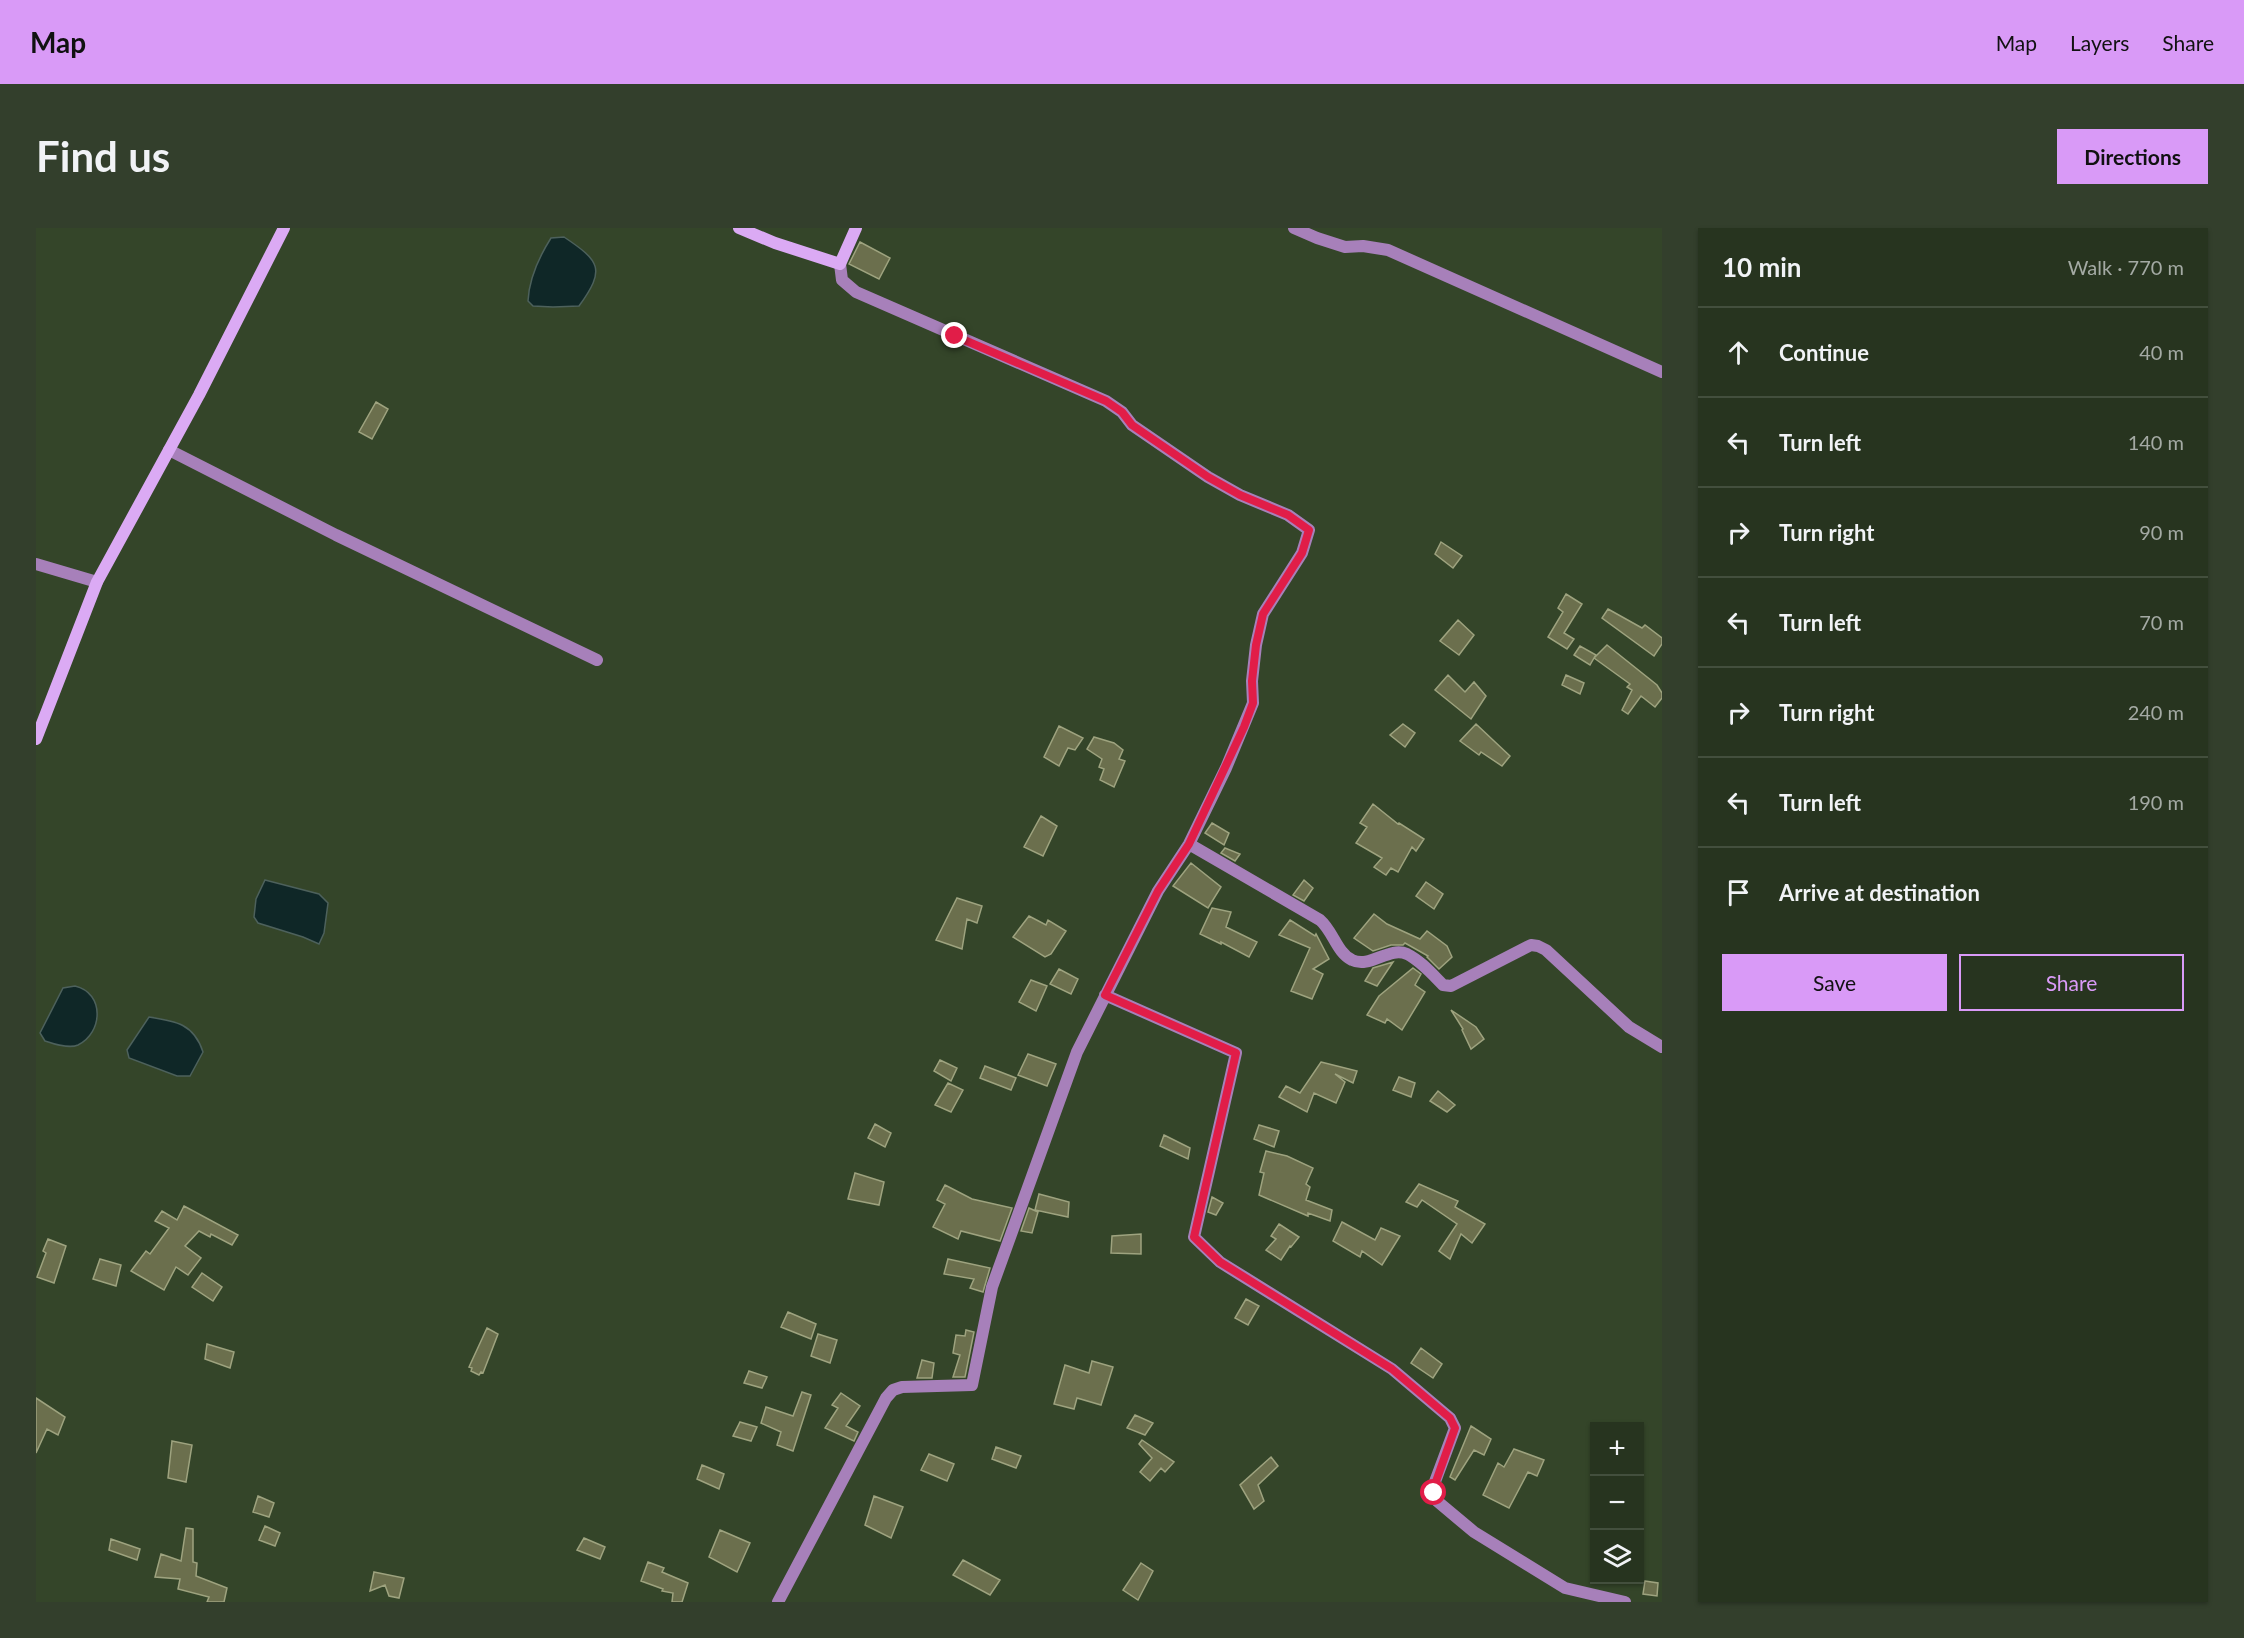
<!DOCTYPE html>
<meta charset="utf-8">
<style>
body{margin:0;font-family:Lato,sans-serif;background:#333f2c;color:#f1f3f6}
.controls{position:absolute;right:18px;bottom:18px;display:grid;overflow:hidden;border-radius:0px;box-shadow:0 2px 4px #0004}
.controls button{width:54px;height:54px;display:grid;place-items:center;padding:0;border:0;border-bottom:2px solid #434f3d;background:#27341f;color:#f1f3f6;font:30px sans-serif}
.stop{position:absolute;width:18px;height:18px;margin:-14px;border:4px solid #e11d48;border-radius:50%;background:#fff}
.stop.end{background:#e11d48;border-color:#fff;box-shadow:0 2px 6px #0008}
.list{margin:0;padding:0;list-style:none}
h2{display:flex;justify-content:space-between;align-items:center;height:78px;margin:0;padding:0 24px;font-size:26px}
h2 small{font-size:20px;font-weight:400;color:#a4aaa4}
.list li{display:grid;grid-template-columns:39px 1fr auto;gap:18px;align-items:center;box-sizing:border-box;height:90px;padding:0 24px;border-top:2px solid #434f3d}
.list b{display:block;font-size:22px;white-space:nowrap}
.list em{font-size:20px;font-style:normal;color:#a4aaa4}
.actions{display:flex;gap:12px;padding:18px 24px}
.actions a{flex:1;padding:14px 0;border:2px solid #d99af7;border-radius:0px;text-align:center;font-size:21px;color:#d99af7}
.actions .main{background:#d99af7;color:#111}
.icon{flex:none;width:33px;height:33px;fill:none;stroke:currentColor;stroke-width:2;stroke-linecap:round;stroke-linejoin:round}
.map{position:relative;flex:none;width:1626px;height:1374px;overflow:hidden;border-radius:0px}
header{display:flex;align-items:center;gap:36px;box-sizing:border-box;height:84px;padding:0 30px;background:#d99af7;color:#111}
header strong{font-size:28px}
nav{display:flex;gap:33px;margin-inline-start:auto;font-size:21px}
.intro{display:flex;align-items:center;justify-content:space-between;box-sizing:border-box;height:144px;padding:0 36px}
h1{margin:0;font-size:42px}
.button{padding:15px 27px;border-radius:0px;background:#d99af7;color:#111;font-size:21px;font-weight:700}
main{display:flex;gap:36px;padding:0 36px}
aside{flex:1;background:#27341f;border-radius:0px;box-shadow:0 2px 4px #0004}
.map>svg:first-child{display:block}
</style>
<header>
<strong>Map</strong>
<nav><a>Map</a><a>Layers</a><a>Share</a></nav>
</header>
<div class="intro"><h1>Find us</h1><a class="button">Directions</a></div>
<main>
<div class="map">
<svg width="1626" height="1374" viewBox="0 0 1626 1374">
<rect width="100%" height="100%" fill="#344529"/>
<path fill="#0f2727" stroke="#4d615c" stroke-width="1.5" d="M528,9C564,33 570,41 543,78L517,79L497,78L492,73C493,51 503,29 515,10Z
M229,652L283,666L292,675L288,705L283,716L267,709L222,695L218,689L220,671Z
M39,758C69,765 67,805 42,817C33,821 18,816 9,813L4,805L27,760Z
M113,789C140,793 158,796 167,824L154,848H141L93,830L91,822Z"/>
<path fill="#6b6f4d" stroke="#9ea37f" stroke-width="1.5" d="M824,14L854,30L843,51L813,36Z
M340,174L352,181L336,211L323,204Z
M1405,314L1426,328L1417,340L1399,326Z
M1530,366L1546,376L1528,405L1538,411L1531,421L1512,409L1527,384L1522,380Z
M1572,381L1606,400L1609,397L1626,410V416L1618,428L1566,390Z
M1422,392L1438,407L1423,427L1404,413Z
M1571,417L1621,457L1626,465V470L1619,479L1605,468L1592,486L1586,482L1596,462L1591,459L1594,456L1558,430L1554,437L1538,427L1544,418L1560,427L1558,430Z
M1412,447L1429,464L1438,454L1450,468L1435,491L1399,462Z
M1530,447L1548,455L1544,466L1526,457Z
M1367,496L1379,505L1369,519L1354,507Z
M1440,496L1474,528L1466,538L1445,524L1443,527L1424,513Z
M1023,498L1047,510L1039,522L1032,520L1023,538L1008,529Z
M1058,509L1078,515L1087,522L1083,531L1089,533L1078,559L1064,552L1068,541L1063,539L1066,531L1051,521Z
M1337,576L1362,596L1363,595L1388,611L1380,623L1376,619L1362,644L1355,640L1350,647L1338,639L1346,630L1320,615L1331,599L1324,595Z
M1005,588L1021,598L1007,628L988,619Z
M1176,595L1193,605L1188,617L1169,605Z
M1189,620L1204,626L1199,633L1185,625Z
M1155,635L1185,659L1172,680L1137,658Z
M1268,652L1277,660L1268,673L1257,667Z
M1390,654L1407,666L1398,681L1380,668Z
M921,670L946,678L941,695L931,691L926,721L900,712Z
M1176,680L1195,684L1190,699L1221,714L1213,729L1185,714V716L1164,706Z
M1338,686L1351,696L1384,711L1391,703L1411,718L1416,729L1403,741L1391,729L1392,728L1369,715L1367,717H1355L1337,723L1318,710Z
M993,688L1010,697L1012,692L1030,703L1015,726L1009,729L977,709Z
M1254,692L1279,708L1280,706L1293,731L1277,741L1287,746L1276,771L1255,763L1274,720L1243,707Z
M1357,734L1341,758L1329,753L1337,740Z
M1377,740L1385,746L1379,757L1389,764L1366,802L1351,791L1349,795L1331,787L1343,768Z
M1023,741L1042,751L1035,766L1014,756Z
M995,752L1011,758L1000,783L983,774Z
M1415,782L1440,799L1448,811L1435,821L1426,802L1427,801Z
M992,826L1020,836L1011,858L982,847Z
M904,832L921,840L915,853L898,843Z
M1285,834L1321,843L1317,855L1299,846L1309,854L1300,875L1278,865L1271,884L1243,869L1250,858L1264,865Z
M949,838L980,850L975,862L944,850Z
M1363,849L1379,855L1375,869L1357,862Z
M912,855L927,862L915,884L899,877Z
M1402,863L1419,877L1411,884L1394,873Z
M839,896L855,905L849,919L832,910Z
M1223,897L1243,903L1238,919L1218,911Z
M1128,907L1154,920L1152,931L1124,918Z
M1230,923L1251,928L1277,940L1270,956L1274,959L1270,972L1296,982L1294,993L1272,985V988L1223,967L1228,945L1224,944Z
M819,945L848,954L843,977L812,971Z
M1383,956L1422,973L1419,979L1449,996L1436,1015L1425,1006L1414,1031L1403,1023L1421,996L1386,972L1381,979L1370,974Z
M909,957L936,971L976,980L964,1013L925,1003L922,1011L897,999L909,976L901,972Z
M1003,966L1033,974L1032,989L999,982Z
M1176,969L1187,975L1180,987L1172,984Z
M148,978L202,1007L196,1017L175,1006L174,1009L163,1003L149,1018L165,1030L152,1047L140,1039L128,1062L95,1043L110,1023L114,1026L133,1000L119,993L126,983L141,992Z
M993,980L1002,984L996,1005L985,1003Z
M1306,994L1339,1012L1345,1000L1364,1008L1346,1037L1326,1023L1324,1029L1297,1013Z
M1243,996L1263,1009L1255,1019L1254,1018L1245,1032L1230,1022L1240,1011L1235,1008Z
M1105,1006V1026L1075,1025L1076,1008Z
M12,1011L30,1018L18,1055L1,1049L10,1025L7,1023Z
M64,1031L85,1037L80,1058L57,1051Z
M912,1031L954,1040L947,1064L934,1060L938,1051L908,1046Z
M166,1045L186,1059L177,1073L156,1059Z
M1210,1071L1223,1078L1212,1097L1199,1090Z
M752,1084L780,1096L775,1111L745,1099Z
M451,1100L462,1106L447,1145L445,1144L443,1147L435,1143L436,1140L433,1139Z
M930,1102L938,1104L929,1149H917L924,1127L917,1125L920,1107L929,1108Z
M782,1106L801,1112L794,1135L775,1128Z
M171,1116L198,1124L194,1140L169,1131Z
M1385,1120L1406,1136L1397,1150L1375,1135Z
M886,1132L898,1135L896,1150H881Z
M1056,1133L1077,1139L1065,1177L1041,1170L1038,1181L1018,1176L1029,1137L1053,1145Z
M713,1143L731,1149L726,1160L708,1155Z
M766,1164L775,1167L757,1223L741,1217L745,1204L725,1195L730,1179L757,1188Z
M805,1165L824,1178L810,1198L822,1204L818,1213L789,1200L802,1180L796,1177Z
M0,1170L29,1189L22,1207L11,1201L0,1225Z
M1099,1187L1117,1195L1109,1207L1091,1200Z
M704,1194L721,1199L715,1213L697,1208Z
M1435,1198L1455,1211L1448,1227L1438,1222L1419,1252L1414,1249Z
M1106,1212L1138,1234L1129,1244L1125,1240L1114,1253L1104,1244L1116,1230L1103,1216Z
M136,1213L156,1217L150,1254L132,1250Z
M960,1219L985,1228L980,1240L956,1231Z
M1478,1221L1508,1232L1501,1248L1492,1244L1473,1280L1447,1267L1462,1235L1468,1239Z
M893,1226L918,1236L911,1253L885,1242Z
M1235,1229L1242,1238L1222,1257L1228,1273L1218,1281L1204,1257Z
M666,1237L688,1246L683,1261L661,1251Z
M222,1268L238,1275L233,1289L217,1284Z
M838,1268L867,1279L855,1310L829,1297Z
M229,1298L244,1305L239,1318L223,1312Z
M150,1300L157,1301V1334L161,1335L160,1348L191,1360L188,1374H171L173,1369L142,1361L144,1351L119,1349L125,1326L145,1333Z
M684,1302L714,1315L701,1344L673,1329Z
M548,1310L569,1319L564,1331L541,1322Z
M75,1311L104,1321L101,1332L73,1322Z
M927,1332L964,1352L954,1367L917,1347Z
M612,1334L628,1340L626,1344L652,1355L646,1374H636L637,1365L626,1363L627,1361L605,1353Z
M1105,1335L1117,1343L1102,1372L1087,1362Z
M338,1344L368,1350L363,1370L353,1368L349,1357L334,1363Z
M1609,1353L1622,1355L1621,1368L1607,1366Z"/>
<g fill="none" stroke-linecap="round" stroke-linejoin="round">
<path stroke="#a780ba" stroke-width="12" d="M1258,0L1281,10L1309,19L1327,18L1352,22L1626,144
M133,222L300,307L561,432
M0,336L61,354
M1153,616L1284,692C1297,703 1301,725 1316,732C1334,741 1353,718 1371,726C1385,733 1396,746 1407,757L1415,758L1495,717L1502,718L1510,722L1593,799L1626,819
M1069,767L1200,825L1158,1009L1184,1034L1356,1141L1414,1190L1419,1200L1397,1259L1401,1273L1438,1304L1529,1360L1589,1374
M742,1374L850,1170L857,1162L866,1159L936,1157L956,1059L1041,824L1122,663L1153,616L1190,540L1217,475L1216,453L1220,417L1227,386L1266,325L1273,302L1252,287L1204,267L1172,249L1096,197L1086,184L1070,173L820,64L806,52L804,36"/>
<path stroke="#dbaaf4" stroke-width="12" d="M703,0L739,15L804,36L820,0
M0,511L61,354L163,167L248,0"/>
</g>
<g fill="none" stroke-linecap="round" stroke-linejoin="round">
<path stroke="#e11d48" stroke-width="8" d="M919,108L1070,173L1086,184L1096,197L1172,249L1204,267L1252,287L1273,302L1266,325L1227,386L1220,417L1216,453L1217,475L1208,499L1153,616L1122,663L1069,767L1200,825L1158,1009L1184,1034L1356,1141L1414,1190L1419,1200L1398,1259V1265"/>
</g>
</svg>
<div class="controls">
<button>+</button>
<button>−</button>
<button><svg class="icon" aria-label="layers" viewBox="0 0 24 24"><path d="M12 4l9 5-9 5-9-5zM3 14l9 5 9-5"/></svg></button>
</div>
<div class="stop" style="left:1398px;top:1265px"></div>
<div class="stop end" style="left:919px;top:108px"></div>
</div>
<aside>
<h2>10 min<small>Walk · 770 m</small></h2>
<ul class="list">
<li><svg class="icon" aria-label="ahead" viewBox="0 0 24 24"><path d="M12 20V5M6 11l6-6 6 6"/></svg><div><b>Continue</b></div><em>40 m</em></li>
<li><svg class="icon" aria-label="left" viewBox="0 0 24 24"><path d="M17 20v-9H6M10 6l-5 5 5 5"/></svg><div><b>Turn left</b></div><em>140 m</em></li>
<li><svg class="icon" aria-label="right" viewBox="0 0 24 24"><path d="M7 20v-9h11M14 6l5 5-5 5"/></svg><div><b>Turn right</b></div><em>90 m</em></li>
<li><svg class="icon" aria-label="left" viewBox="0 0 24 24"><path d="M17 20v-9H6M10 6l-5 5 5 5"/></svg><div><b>Turn left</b></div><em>70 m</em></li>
<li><svg class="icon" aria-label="right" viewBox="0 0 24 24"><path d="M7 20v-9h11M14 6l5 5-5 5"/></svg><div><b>Turn right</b></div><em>240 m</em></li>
<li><svg class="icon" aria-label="left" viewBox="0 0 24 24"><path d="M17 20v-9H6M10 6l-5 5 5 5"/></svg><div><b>Turn left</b></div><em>190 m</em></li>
<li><svg class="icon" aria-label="arrive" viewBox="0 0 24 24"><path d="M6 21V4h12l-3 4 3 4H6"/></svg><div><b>Arrive at destination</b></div></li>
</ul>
<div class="actions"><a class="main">Save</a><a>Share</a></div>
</aside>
</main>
